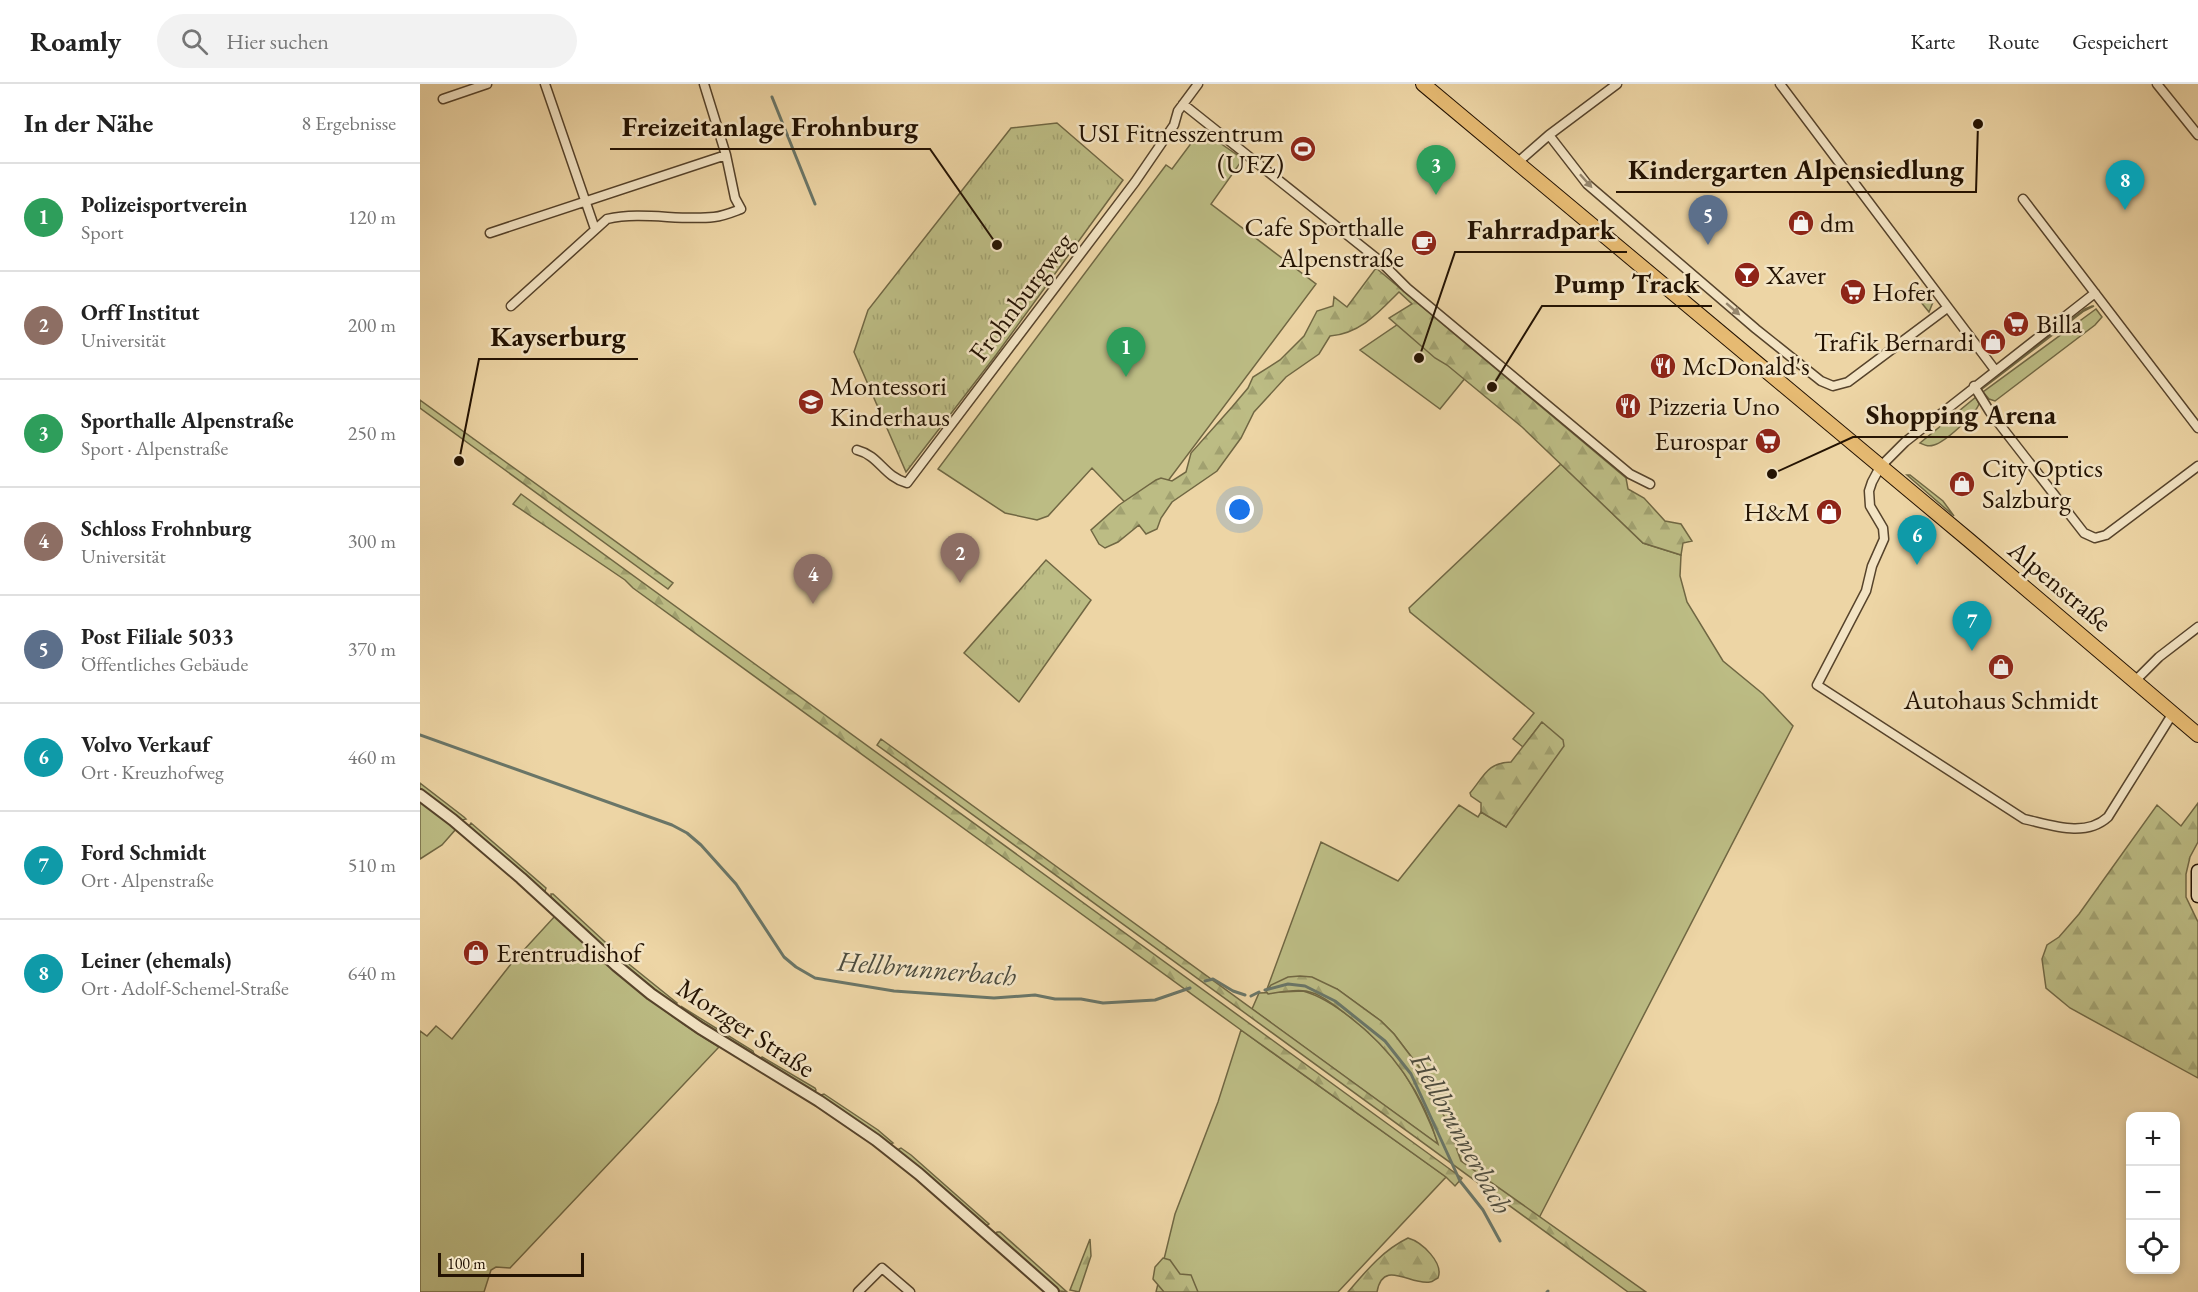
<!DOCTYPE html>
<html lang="de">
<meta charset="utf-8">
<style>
body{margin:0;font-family:"EB Garamond",serif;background:#f2f2f2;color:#222}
.controls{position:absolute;right:18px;bottom:18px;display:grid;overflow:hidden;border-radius:12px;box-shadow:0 3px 9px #0003}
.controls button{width:54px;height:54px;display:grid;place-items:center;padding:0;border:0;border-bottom:2px solid #e0e0e0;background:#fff;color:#222;font:30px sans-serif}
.scale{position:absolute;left:18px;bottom:15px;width:146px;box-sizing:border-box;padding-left:6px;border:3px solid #231202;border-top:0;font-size:16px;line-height:21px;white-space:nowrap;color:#231202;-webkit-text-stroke:4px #f3e4c4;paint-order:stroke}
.you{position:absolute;left:820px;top:426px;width:21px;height:21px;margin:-15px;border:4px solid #fff;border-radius:50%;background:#1a73e8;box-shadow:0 0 0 9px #1a73e833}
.badge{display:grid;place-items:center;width:39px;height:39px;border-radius:50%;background:#b45309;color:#fff;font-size:20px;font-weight:700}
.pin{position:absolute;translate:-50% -50px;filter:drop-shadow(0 2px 3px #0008)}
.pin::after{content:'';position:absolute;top:32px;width:21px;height:18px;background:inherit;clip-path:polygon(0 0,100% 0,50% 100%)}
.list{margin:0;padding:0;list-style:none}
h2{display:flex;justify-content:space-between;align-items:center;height:78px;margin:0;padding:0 24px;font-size:26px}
h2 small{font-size:20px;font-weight:400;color:#767676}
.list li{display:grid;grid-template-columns:39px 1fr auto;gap:18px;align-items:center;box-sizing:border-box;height:108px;padding:0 24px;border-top:2px solid #e0e0e0}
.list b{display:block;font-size:22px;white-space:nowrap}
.list p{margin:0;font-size:20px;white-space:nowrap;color:#767676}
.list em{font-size:20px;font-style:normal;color:#767676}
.icon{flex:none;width:33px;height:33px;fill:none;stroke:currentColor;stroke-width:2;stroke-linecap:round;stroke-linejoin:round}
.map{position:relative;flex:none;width:1778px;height:1208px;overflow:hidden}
header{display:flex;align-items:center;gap:36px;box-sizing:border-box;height:84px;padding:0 30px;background:#fff;border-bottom:2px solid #e0e0e0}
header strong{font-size:28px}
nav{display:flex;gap:33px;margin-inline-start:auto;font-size:21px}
.search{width:420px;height:54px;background:#f2f2f2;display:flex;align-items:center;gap:15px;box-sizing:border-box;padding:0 21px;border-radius:33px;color:#767676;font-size:22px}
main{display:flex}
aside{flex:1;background:#fff}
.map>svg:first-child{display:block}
</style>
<header>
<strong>Roamly</strong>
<div class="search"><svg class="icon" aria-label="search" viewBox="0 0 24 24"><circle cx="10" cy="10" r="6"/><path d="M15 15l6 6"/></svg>Hier suchen</div>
<nav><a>Karte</a><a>Route</a><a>Gespeichert</a></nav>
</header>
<main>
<aside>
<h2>In der Nähe<small>8 Ergebnisse</small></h2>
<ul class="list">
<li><span class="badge" style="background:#2e9e5b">1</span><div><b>Polizeisportverein</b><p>Sport</p></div><em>120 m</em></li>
<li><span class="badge" style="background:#8d6e63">2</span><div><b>Orff Institut</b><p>Universität</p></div><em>200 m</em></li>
<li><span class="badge" style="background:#2e9e5b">3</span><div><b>Sporthalle Alpenstraße</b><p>Sport · Alpenstraße</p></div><em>250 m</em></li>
<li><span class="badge" style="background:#8d6e63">4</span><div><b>Schloss Frohnburg</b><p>Universität</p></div><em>300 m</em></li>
<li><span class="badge" style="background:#5c6f8a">5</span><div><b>Post Filiale 5033</b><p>Öffentliches Gebäude</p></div><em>370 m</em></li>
<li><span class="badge" style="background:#0f9aa8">6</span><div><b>Volvo Verkauf</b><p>Ort · Kreuzhofweg</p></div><em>460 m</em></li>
<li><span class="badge" style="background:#0f9aa8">7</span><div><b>Ford Schmidt</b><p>Ort · Alpenstraße</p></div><em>510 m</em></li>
<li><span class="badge" style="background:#0f9aa8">8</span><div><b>Leiner (ehemals)</b><p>Ort · Adolf-Schemel-Straße</p></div><em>640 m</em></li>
</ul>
</aside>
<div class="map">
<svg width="1778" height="1208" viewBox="0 0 1778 1208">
<defs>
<pattern id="forest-firs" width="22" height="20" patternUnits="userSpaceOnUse" patternTransform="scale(1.5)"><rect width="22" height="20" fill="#bcbc84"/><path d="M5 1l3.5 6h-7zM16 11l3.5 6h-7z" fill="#a1a170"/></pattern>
<pattern id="park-tufts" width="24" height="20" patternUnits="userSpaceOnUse" patternTransform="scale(1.5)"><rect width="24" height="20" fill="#bcbc84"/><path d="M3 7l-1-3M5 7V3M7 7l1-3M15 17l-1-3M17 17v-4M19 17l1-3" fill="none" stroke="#a1a170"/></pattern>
</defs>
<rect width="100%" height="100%" fill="#edd5a5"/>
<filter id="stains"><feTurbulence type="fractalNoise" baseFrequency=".00333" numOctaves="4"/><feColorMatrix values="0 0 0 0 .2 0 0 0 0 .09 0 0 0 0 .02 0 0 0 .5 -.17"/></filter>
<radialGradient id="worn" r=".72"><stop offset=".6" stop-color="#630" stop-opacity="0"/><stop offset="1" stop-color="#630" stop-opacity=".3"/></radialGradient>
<path fill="#bcbc84" stroke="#706743" stroke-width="1.5" d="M781,46L823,75L791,120L896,200L720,434L672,384L628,432L617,436L585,429L518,385L746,81L752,85Z
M1505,206L1513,218L1509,228L1500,217V212Z
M1672,222H1674L1664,227L1562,305V303L1665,225Z
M1676,225L1682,233L1675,241L1575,317L1569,315L1563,308Z
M996,228L1055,282L1020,325L940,266Z
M1556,313L1559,320C1555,331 1525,358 1514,361C1508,363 1505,361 1500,359Z
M1141,380L1223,459L1261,471L1260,492L1267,518L1303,577L1343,610L1373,642L1119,1134L1041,1077L1027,1038L999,983L974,950L961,937L917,905H847L901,758L978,797L1039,721L1058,733L1061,728L1086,743L1122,638L1103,663L1093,655L1114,629L990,528L989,524Z
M1487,391H1490L1523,417L1534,432Z
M0,699L44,733L46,735L41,736L0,704Z
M0,717L36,745L22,761L0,775Z
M51,739L126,804L125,807H124L49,742Z
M131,810H133L210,881L257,919L256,921L215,891L131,813Z
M135,832C186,880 238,927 299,963L90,1184L76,1183L71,1186L64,1208H0V947L7,952L16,942L32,955L91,880Z
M883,907C901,912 916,922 931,934C979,971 997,1005 1019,1061L832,925L839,909Z
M262,923L333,967L334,970L263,926Z
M821,946L1026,1093L918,1208H736L755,1130L798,1018Z
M342,973L395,1004L396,1006L393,1008L341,976L340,974Z
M404,1010L458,1046L473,1059L470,1060L404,1015L401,1011Z
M481,1064L491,1071L569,1140L566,1142L479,1067V1065Z
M577,1148H580L647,1208L640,1207L576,1150Z"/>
<path fill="url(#forest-firs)" stroke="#706743" stroke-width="1.5" d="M956,184L1206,394L1208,405L1224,414L1245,437L1261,440L1272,457L1263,459L1261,471L1223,459L1102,343L1027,281L1015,274L969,234L992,220L979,208C959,228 940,250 910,252L899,270L866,293L834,328L821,354L797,387L752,418L741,434L737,445L726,450L719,441L698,458L685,464L679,460L671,446L699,421L736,396L741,394L752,397L766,388L771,369L812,323L828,304L833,293L860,276L884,252L897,227L913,222L914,213L927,223Z
M0,316L253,499L248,505L0,324Z
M101,410L1042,1094L1035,1102L1026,1093L821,946L213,504L205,496L93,420Z
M1122,638L1143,656L1144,662L1086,743L1061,728V719L1051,712L1050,709C1065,691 1067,679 1091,678Z
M461,655L1018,1060C1002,1007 970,963 926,930C914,921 901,910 886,907C874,905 860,908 848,910L846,907L851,901L868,893L880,892L892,893L917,905L961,937L974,950L999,983L1027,1038L1041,1077L1226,1208H1208L457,661Z
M1778,719V758L1770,773L1766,790V813L1778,838V994L1650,924L1626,904L1622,875L1627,861L1639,853L1659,830L1737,721L1761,742Z
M988,1154C1002,1158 1024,1179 1018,1194C1015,1195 1013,1198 1010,1198C991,1202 963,1174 957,1208H928C946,1187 963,1166 988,1154Z
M670,1155L671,1172L659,1208L650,1206Z
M743,1174L750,1176L760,1190L771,1191L778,1208H744L733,1195L735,1183Z"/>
<path fill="url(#park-tufts)" stroke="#706743" stroke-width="1.5" d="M637,39L703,96L576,271L486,388L434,268L448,226L591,44Z
M626,476L671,516L599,618L544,569Z"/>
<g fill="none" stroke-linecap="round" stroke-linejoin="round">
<path stroke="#6a7668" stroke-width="3" d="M352,13L395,120
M0,651L252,741L267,749L281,761L316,800L364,873L376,883L395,894L474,907L574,914L615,911L635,915H661L683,919L735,916L770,904
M785,897L793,895L813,907L825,911
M845,906L868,900L885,902L915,917L965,957L991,990L1040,1097L1063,1126L1080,1157
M831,912L839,908
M1127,1208L1128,1207"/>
<g stroke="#56432b" stroke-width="11">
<path id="minor" d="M125,0L175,145
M1360,0L1575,286
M1737,0L1778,51
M23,15L67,0
M763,20L960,177L987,204L1210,390L1230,400
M1129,51L1167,100L1336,245L1401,297L1413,302L1428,298L1527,224
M1097,79L1129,51L1197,0
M1603,115L1778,344
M70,149L306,71
M1675,209L1485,358L1460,383L1452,398L1449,407L1450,422L1463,444L1464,455L1452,482L1446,507L1397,601L1604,735C1631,741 1665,754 1688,733L1753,629
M91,222L187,135C222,127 259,137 294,133C304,132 313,128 321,125L315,114L306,71L284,0
M1554,302L1570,328L1664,449L1675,454L1686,451L1778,382
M437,366C460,372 463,392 487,399L715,98L754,41L758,27L778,0
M1715,597L1739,573L1778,543
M438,1208L462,1184L490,1208"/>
</g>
<g stroke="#56432b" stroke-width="14">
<path id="tertiary" d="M0,711L33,736L101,794L197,882L231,910L280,944L399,1017L456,1056L499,1090L633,1208"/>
</g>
<g stroke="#231202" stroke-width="15">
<path id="secondary" d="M1778,787V812"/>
</g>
<g stroke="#231202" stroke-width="16">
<path id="primary" d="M1003,0L1550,457L1778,651"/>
</g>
<use href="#minor" stroke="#f3e4c4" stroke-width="8"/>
<use href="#tertiary" stroke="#f3e4c4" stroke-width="10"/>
<use href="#secondary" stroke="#f3e4c4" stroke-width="12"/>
<use href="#primary" stroke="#e6ba72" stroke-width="14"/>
</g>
<defs><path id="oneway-solid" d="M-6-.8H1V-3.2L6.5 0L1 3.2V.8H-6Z" transform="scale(1.5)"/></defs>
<g fill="#95866d">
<use href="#oneway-solid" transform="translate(1166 97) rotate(48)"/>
<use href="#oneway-solid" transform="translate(1313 225) rotate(41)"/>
</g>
<defs>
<g id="stadium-disc" transform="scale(1.35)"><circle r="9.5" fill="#8f2418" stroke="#f3e4c4"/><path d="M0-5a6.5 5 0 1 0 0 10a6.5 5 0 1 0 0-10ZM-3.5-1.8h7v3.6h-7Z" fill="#fff"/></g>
<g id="shop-disc" transform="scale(1.35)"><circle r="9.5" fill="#8f2418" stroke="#f3e4c4"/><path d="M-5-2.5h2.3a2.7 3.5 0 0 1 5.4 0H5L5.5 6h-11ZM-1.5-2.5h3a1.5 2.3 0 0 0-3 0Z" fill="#fff"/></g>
<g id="cafe-disc" transform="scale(1.35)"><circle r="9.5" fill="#8f2418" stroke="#f3e4c4"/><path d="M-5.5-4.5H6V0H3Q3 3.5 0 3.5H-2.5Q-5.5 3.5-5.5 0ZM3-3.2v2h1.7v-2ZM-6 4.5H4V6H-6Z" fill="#fff"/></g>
<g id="bar-disc" transform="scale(1.35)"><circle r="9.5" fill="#8f2418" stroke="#f3e4c4"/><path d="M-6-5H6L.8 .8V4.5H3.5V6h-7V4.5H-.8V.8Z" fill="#fff"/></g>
<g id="supermarket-disc" transform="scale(1.35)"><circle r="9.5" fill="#8f2418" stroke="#f3e4c4"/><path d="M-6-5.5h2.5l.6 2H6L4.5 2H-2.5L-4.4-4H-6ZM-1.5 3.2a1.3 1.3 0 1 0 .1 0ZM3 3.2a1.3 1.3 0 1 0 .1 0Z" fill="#fff"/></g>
<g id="restaurant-disc" transform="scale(1.35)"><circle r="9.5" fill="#8f2418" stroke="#f3e4c4"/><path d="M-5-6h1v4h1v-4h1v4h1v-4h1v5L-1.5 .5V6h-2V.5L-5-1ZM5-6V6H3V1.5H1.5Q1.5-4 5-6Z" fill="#fff"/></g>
<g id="school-disc" transform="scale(1.35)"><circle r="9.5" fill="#8f2418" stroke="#f3e4c4"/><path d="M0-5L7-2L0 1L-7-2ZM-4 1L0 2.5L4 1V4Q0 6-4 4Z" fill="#fff"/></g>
</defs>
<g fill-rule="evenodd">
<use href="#stadium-disc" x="883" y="65"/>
<use href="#shop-disc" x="1381" y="139"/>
<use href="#cafe-disc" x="1004" y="159"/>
<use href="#bar-disc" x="1327" y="191"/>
<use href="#supermarket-disc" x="1433" y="208"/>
<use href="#supermarket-disc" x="1596" y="240"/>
<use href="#shop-disc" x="1573" y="258"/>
<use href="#restaurant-disc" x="1243" y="282"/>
<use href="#school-disc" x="391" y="318"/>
<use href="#restaurant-disc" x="1208" y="322"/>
<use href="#supermarket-disc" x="1348" y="357"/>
<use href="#shop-disc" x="1542" y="400"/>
<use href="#shop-disc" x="1409" y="428"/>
<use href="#shop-disc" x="1581" y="583"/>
<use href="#shop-disc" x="56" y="869"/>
</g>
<g text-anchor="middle" stroke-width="5" stroke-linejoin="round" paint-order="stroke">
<g font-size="27" fill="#231202" stroke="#f3e4c4" text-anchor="start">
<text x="864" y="58" text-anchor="end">USI Fitnesszentrum<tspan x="864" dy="31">(UFZ)</tspan></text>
<text x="1400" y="148">dm</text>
<text x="984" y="152" text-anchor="end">Cafe Sporthalle<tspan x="984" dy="31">Alpenstraße</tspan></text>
<text x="1346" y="200">Xaver</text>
<text x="1452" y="217">Hofer</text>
<text x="1616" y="249">Billa</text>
<text x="1554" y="267" text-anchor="end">Trafik Bernardi</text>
<text x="1262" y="291">McDonald's</text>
<text x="410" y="311">Montessori<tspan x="410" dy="31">Kinderhaus</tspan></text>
<text x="1228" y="331">Pizzeria Uno</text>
<text x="1328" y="366" text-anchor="end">Eurospar</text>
<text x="1562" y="393">City Optics<tspan x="1562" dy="31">Salzburg</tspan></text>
<text x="1390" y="437" text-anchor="end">H&amp;M</text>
<text x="1581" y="625" text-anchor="middle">Autohaus Schmidt</text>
<text x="76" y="878">Erentrudishof</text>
</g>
<g font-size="27" fill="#231202" stroke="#f3e4c4">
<text transform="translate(601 213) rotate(-53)" y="9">Frohnburgweg</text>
<text transform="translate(1640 502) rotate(40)" y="9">Alpenstraße</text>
<text transform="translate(326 944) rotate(33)" y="9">Morzger Straße</text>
</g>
<g font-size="28" font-style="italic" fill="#4d4c3e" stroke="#f3e4c4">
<text transform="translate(507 884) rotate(5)" y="10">Hellbrunnerbach</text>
<text transform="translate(1042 1049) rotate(61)" y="10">Hellbrunnerbach</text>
</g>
</g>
<path fill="none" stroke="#231202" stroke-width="2" d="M577 161L510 65H190M1558 40L1556 108H1196M999 274L1035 168H1207M1072 303L1122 222H1292M39 377L59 275H218M1352 390L1433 353H1648"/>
<g fill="#231202" stroke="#f3e4c4" stroke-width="2">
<circle cx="577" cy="161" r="6"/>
<circle cx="1558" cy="40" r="6"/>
<circle cx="999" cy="274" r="6"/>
<circle cx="1072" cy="303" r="6"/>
<circle cx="39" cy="377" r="6"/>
<circle cx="1352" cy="390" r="6"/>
</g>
<g font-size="28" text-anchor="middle" font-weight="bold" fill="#231202" stroke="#f3e4c4" stroke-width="5" stroke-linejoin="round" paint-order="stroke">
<text x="350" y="52">Freizeitanlage Frohnburg</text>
<text x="1376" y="95">Kindergarten Alpensiedlung</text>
<text x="1121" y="155">Fahrradpark</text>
<text x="1207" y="209">Pump Track</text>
<text x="138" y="262">Kayserburg</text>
<text x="1541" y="340">Shopping Arena</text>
</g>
<rect width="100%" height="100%" filter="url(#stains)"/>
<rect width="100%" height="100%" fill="url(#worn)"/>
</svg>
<div class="controls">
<button>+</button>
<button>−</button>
<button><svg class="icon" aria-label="locate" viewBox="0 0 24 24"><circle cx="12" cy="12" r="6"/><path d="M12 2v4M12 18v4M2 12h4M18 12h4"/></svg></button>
</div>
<div class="scale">100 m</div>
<div class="you"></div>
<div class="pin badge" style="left:706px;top:293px;background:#2e9e5b">1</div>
<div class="pin badge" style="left:540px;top:499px;background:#8d6e63">2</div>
<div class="pin badge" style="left:1016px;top:111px;background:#2e9e5b">3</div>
<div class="pin badge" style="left:393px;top:520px;background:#8d6e63">4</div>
<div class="pin badge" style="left:1288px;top:161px;background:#5c6f8a">5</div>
<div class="pin badge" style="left:1497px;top:481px;background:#0f9aa8">6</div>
<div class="pin badge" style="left:1552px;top:567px;background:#0f9aa8">7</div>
<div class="pin badge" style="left:1705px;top:126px;background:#0f9aa8">8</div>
</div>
</main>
